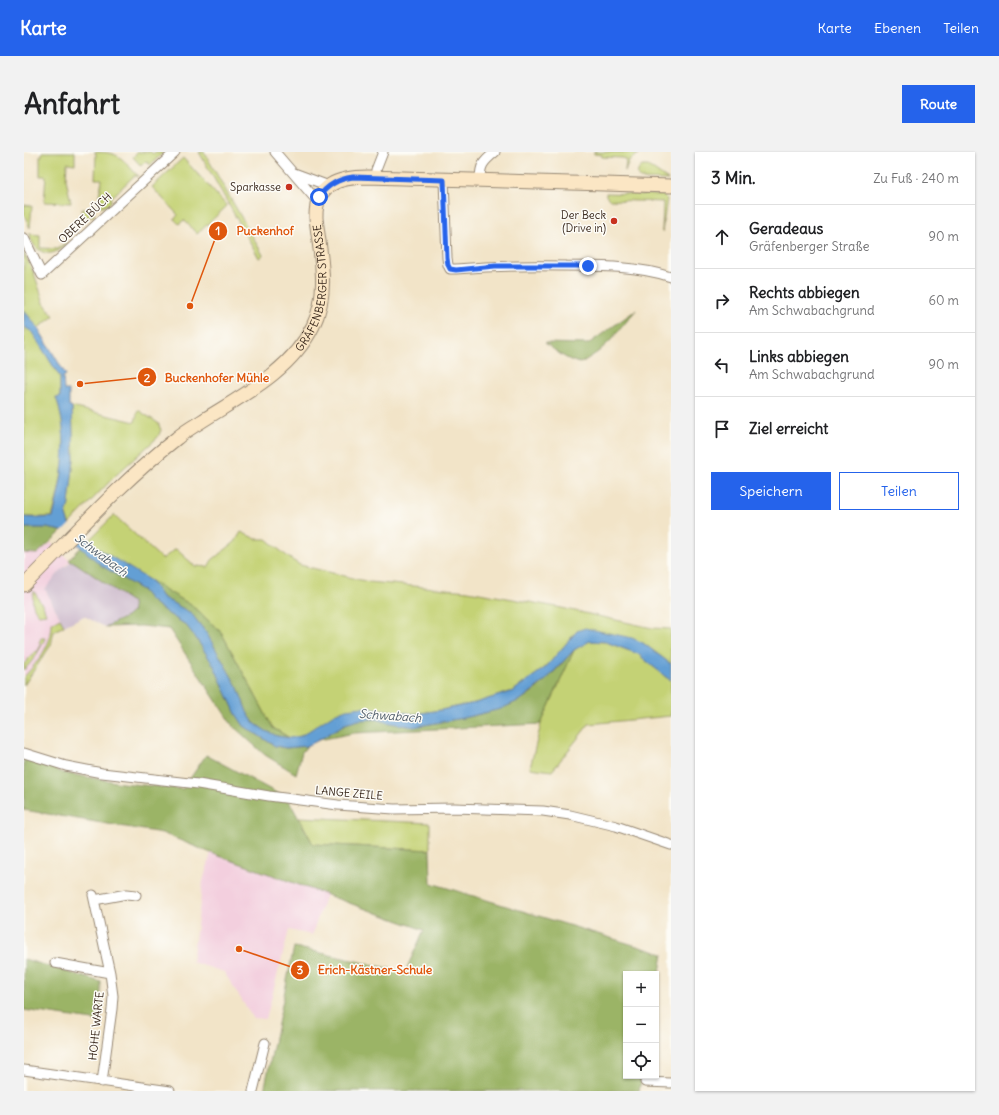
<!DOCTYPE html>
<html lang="de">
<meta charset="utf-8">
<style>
body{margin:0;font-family:Delius,sans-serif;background:#f2f2f2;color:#202124}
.controls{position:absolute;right:12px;bottom:12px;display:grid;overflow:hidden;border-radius:0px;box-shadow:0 1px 3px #0004}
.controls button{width:36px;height:36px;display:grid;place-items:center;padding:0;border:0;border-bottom:1px solid #e0e0e0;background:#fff;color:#202124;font:20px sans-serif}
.stop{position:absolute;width:12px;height:12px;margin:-9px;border:3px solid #2563eb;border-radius:50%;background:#fff}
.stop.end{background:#2563eb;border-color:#fff;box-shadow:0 1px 4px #0008}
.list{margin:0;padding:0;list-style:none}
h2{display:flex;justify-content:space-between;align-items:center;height:52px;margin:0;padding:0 16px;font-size:17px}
h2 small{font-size:13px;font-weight:400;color:#757577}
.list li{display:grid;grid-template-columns:26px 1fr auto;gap:12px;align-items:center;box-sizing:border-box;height:64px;padding:0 16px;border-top:1px solid #e0e0e0}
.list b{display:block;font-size:15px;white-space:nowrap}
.list p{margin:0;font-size:13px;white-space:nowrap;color:#757577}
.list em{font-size:13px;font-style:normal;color:#757577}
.actions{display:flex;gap:8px;padding:12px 16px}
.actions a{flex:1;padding:9px 0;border:1px solid #2563eb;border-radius:0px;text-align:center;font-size:14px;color:#2563eb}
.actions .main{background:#2563eb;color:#fff}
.icon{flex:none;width:22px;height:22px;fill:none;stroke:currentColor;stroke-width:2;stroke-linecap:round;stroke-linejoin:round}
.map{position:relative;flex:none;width:647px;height:939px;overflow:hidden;border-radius:0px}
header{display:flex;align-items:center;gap:24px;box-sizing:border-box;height:56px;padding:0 20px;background:#2563eb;color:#fff}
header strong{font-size:19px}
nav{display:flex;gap:22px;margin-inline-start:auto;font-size:14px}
.intro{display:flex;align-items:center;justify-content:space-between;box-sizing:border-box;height:96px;padding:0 24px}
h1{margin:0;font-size:28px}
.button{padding:10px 18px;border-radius:0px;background:#2563eb;color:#fff;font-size:14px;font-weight:700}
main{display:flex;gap:24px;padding:0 24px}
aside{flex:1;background:#fff;border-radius:0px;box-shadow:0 1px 3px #0004}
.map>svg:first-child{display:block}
</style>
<header>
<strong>Karte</strong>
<nav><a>Karte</a><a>Ebenen</a><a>Teilen</a></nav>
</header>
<div class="intro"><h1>Anfahrt</h1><a class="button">Route</a></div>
<main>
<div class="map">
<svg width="647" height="939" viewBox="0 0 647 939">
<rect width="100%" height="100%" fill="#fdfcf7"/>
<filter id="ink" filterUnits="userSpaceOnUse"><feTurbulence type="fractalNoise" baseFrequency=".025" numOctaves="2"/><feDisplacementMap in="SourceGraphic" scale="8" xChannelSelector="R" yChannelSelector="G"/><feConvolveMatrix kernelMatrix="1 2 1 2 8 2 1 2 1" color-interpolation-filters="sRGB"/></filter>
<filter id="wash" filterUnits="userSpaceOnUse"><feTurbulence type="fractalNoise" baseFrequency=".012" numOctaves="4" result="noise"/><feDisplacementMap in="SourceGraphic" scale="16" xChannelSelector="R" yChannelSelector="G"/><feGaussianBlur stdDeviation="0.9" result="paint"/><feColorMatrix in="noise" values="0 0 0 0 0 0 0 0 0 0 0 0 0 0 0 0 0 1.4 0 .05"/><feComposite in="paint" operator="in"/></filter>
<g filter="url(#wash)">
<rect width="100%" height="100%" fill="#f2e4c8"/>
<path fill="#f3cfde" d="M27,391L47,410L43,412L33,423L32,426L21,437L40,474L30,479L27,493L0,533V401L13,402Z
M187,701L302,742L288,783L265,778L242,867L229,866L200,820L168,810L179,729Z"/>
<path fill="#cfbdce" d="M47,410H50L108,450L109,459L102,465L81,475L60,464L40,474L21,437L39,416Z"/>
<path fill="#c4d274" stroke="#807e49" d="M18,0H51V12L43,11L42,27L47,51L20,50L22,24H16V4H18Z
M70,0C97,0 97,6 114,24H110L87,46V50L83,54H76V44H75L78,27H71L72,2Z
M114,0H127L129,2L131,0H140L126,13L122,9L117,14L109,5Z
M175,0H180L239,103L235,106Z
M570,0H610L615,2L605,8L601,19L602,7L598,6L578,5V3L570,2Z
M159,6L203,54L173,82L160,68L155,72L150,67L154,63L128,35Z
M618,14H624L644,28L616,27C612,23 613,18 618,14Z
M582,41L639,43L643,47L638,80L639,50L586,48L582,44Z
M0,53L8,54L6,76L0,62Z
M58,57L70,58V64L57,65Z
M6,81L7,82L16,83V96L33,97L42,90H44C40,93 36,98 31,100C18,105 6,93 6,81Z
M0,101L10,121L20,151L30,164L14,176L8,179L36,225V246H32C35,252 35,257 37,264C44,298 37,332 28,365H0Z
M48,255L111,270L114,258L134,271L137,278L134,285L91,324L45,372L42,363L45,352L50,307Z
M90,363L138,407L152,397L171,414L184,415L188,408L211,390L217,380L232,387H242L268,408L276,413L345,430L444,439L533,455L628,476L647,477V512L619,491L553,479L522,515L489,539L451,551L417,558L391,562L376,561L290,577L277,584L266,586L249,576L197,480L167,453L85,405L64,389Z
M10,439L20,456L22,462L15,463C8,456 7,448 10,439Z
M36,467L40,474L30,479L27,493L0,533V525C14,509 28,493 28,471Z
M17,486H21C16,498 10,508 0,518V512L11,499L13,500L17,493L15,491Z
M566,489L582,490L614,502L643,526L647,528V564L565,572L528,619L506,616L517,572L550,498Z
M275,665L406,671V698L289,692Z"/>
<path fill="#9bb466" stroke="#6b6f42" d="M612,158L587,188L574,200L557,211C543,209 532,199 521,191L564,192Z
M0,376H23L38,379L13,402L0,401Z
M57,395L78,414L118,438L126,448L143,461L162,473L172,486L190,514L212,562L220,574L251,594L262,596L283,594L278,600L272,622L241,603L208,573L145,477L118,474L81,475L102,465L109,459L108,450L50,410H47L45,408Z
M127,429L167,453L197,480L249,576L266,586L253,584L242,579L230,571L223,560L214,536L183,482L167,461L138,445Z
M550,498L517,572L330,581L295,588C312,577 329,564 351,567C364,569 376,575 390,574C401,574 414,570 426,568C450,564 475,559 496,548C515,538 536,514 550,498Z
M0,602L39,621L98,631L159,637L182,603L264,647L289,692L406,698L407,731L639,802L632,844V822H602V924H618L615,939H240L270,795L381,820L400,778L187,701L138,681L0,658Z
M0,807L77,830L76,869L0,858Z"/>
<path fill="#639fd4" stroke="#4f6479" d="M0,158L14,176L42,223L39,225L40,238H45V254L48,255L50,307L45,352L42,363L45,372L70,394L127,429L138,445L167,461L183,482L214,536L223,560L230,571L242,579L253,584L266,586L277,584L310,562L322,557L338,555L391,562L417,558L451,551L489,539L522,515L553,479L561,476L608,486L619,491L647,512V528L643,526L614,502L582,490L566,489L550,498L522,528L498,547L477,557L439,566L390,575L367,571L351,567L335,568L321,572L295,588L283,594L262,596L251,594L220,574L212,562L190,514L172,486L162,473L143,461L126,448L118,438L78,414L38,379L23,376H0V365L15,366L29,365C37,332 44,298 37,264C35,257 35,252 32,246L36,245V225L7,179L3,177L0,173Z"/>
<path fill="#f2e4c8" d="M47,371L61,384L52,393L37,381Z"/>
</g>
<g filter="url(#ink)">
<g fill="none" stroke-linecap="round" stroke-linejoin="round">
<g stroke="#968773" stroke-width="11">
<path id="minor" d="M251,0L294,50
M270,21L305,34
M352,25V18L359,0
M420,28L423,106L424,113L426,117H432C469,114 505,113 542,114C576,114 614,114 647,125
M456,28C456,13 459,10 471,0
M0,86L18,123L151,0
M0,601L42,614L78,621L174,632L245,644L314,653L370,657L430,656L519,659L546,663L592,674L647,693
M69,743L86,821L89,844L88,857L78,930
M70,748L103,742L112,743
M31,811L86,821
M0,918L146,939
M621,930L647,931
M229,939L241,891"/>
</g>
<g stroke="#968773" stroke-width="15">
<g id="secondary">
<path id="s1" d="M0,433C50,383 97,330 153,286C161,279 170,274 178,269C219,243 267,219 289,174C306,139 296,103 292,66C291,32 315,25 344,25L647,34"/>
</g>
</g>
<use href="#minor" stroke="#fff" stroke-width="9"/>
<use href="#secondary" stroke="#fbe6c4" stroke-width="13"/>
</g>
</g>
<g fill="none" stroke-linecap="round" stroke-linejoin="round" filter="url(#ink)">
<path stroke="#2563eb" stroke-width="5" d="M295,45C303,33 315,27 329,25L420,28L423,106L424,113L426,117L432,118L471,114H564"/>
</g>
<g fill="#c8321e" stroke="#fdfcf7" stroke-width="1.5">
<circle cx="265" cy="35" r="4"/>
<circle cx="590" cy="69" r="4"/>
</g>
<g text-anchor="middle" stroke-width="3" stroke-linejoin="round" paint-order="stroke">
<g font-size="11" fill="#3b2a1e" stroke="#fdfcf7" text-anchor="end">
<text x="257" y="39">Sparkasse</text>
<text x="582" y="67">Der Beck<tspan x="582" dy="13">(Drive in)</tspan></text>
</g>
<g font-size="11" fill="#3b2a1e" stroke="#fdfcf7">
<text transform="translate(61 66) rotate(-43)" y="4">OBERE BÜCH</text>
<text dy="4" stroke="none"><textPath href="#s1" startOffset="428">GRÄFENBERGER STRASSE</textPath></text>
<text transform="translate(325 641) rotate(5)" y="4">LANGE ZEILE</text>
<text transform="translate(72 874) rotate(-84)" y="4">HOHE WARTE</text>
</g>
<g font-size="12" font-style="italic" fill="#4b5967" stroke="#fdfcf7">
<text transform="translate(77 403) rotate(37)" y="4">Schwabach</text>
<text transform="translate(366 564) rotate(4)" y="4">Schwabach</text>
</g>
</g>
<path fill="none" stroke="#df570d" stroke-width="1.5" d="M166 154L194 79M56 232L123 225M215 797L276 818"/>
<g fill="#df570d" stroke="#fdfcf7" stroke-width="1.5">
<circle cx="166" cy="154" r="4"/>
<circle cx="56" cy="232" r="4"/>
<circle cx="215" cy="797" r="4"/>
<circle cx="194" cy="79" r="10"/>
<circle cx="123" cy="225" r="10"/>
<circle cx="276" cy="818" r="10"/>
</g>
<g font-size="12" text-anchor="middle" font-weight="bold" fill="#fff">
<text x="194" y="83">1</text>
<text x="123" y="230">2</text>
<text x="276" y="822">3</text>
</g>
<g font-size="12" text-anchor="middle" font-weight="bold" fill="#df570d" stroke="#fdfcf7" stroke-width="3" stroke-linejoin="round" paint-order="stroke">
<text x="241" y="83">Puckenhof</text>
<text x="193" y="230">Buckenhofer Mühle</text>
<text x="351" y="822">Erich-Kästner-Schule</text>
</g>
</svg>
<div class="controls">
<button>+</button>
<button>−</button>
<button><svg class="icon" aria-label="locate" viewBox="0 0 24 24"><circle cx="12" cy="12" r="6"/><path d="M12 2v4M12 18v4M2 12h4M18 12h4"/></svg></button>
</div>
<div class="stop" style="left:295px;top:45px"></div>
<div class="stop end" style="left:564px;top:114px"></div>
</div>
<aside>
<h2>3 Min.<small>Zu Fuß · 240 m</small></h2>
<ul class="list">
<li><svg class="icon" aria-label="ahead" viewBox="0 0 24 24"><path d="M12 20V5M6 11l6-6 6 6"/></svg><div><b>Geradeaus</b><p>Gräfenberger Straße</p></div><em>90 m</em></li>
<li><svg class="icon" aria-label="right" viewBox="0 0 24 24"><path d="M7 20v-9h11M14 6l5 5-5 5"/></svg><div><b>Rechts abbiegen</b><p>Am Schwabachgrund</p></div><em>60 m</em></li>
<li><svg class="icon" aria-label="left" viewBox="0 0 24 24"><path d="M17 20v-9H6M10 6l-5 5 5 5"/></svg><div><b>Links abbiegen</b><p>Am Schwabachgrund</p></div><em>90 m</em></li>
<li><svg class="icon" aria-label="arrive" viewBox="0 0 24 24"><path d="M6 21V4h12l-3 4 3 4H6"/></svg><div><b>Ziel erreicht</b></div></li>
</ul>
<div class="actions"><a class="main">Speichern</a><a>Teilen</a></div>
</aside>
</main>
